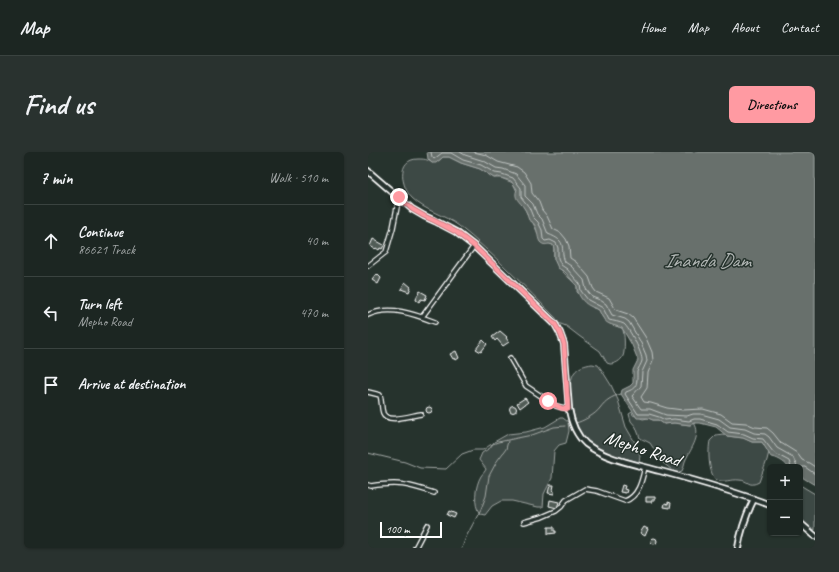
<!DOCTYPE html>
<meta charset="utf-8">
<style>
body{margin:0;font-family:Caveat,sans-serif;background:#29322f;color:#f1f3f6}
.controls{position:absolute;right:12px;bottom:12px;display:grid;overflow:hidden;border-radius:6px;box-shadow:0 1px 3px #0004}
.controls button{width:36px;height:36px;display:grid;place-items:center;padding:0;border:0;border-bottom:1px solid #3a4340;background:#1c2622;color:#f1f3f6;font:20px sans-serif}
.scale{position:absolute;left:12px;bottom:10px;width:62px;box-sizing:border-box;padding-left:4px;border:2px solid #fff;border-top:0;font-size:11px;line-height:14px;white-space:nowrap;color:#fff;-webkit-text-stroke:3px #26332d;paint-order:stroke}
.stop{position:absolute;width:12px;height:12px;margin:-9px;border:3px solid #ff9aa2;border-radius:50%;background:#fff}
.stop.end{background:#ff9aa2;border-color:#fff;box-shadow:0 1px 4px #0008}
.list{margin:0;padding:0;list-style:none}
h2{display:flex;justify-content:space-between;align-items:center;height:52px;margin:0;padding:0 16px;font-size:17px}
h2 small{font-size:13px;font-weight:400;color:#a0a5a5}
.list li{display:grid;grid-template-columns:26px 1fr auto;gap:12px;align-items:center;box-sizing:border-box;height:72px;padding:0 16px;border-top:1px solid #3a4340}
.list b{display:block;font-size:15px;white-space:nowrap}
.list p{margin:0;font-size:13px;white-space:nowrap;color:#a0a5a5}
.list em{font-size:13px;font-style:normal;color:#a0a5a5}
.icon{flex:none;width:22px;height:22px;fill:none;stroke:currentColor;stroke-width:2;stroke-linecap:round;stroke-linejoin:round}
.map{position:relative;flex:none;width:447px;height:396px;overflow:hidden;border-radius:6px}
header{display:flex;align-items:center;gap:24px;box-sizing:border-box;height:56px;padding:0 20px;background:#1c2622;border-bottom:1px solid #3a4340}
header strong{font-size:19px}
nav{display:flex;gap:22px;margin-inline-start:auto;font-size:14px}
.intro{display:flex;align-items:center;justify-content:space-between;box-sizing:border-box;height:96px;padding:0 24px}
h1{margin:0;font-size:28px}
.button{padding:10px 18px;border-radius:6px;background:#ff9aa2;color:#111;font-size:14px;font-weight:700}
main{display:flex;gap:24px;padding:0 24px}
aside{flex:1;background:#1c2622;border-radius:6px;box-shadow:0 1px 3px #0004}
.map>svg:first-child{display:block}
</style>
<header>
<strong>Map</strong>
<nav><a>Home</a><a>Map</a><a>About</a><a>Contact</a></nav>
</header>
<div class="intro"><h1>Find us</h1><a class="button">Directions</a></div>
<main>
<aside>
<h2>7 min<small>Walk · 510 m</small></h2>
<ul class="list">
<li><svg class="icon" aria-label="ahead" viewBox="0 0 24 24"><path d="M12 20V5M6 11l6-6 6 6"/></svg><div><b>Continue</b><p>86621 Track</p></div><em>40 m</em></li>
<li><svg class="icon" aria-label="left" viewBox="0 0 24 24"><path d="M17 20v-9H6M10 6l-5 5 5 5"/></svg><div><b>Turn left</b><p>Mepho Road</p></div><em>470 m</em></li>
<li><svg class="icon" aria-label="arrive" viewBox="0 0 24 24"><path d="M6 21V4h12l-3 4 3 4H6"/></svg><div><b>Arrive at destination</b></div></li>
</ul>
</aside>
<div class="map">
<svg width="447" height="396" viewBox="0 0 447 396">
<rect width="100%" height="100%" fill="#26332d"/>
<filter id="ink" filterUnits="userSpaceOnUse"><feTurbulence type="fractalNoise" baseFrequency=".025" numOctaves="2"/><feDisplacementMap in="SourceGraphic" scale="8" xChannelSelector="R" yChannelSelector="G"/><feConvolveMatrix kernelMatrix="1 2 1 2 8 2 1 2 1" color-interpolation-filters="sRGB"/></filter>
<g filter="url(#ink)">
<path fill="#3e4944" stroke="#9ea4a2" d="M75,5H81L93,11L112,17L126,26H133L145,31L162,68C167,72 167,77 171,83C173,87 180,91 185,93C187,98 185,102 186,106C189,117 202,126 209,134V140L225,156L231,158C236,169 237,171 249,174C250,175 253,176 254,176C257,179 257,201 255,204C253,209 247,212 242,212L239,211L232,199L211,184L198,174L190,171L188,166C157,135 126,102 91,74C77,63 57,59 44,46C33,35 28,7 50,7C56,7 59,7 64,11L72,8Z
M224,212L230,213L233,217L243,233L250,248L258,275L269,294L272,303L271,310C253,305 232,301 218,288C206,276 197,236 206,221C210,215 217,213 224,212Z
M264,260L265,263L275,267L280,266L285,268H290L296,272L306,271L322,273L326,271C334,282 323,297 318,307C316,311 316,315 314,319L308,321L295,311L282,291L272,286L268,275L263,269L261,262Z
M192,266H195L200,270L201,279L198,291L191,293L186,299L184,326L176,342L175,355H170L144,349H133L124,354L117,363L112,362C105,353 107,334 113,324C115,321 117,320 118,317L111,308L114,301L122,296L126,290L140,282L158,280L177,275Z
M355,282L359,284L375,286L384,290H394L401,300C399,311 394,320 391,330C380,336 381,328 371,328C364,327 355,331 349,328C340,323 340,298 342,289L348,283Z
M432,333L447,342V378L441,375L432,368Z"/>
<path fill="#67706c" stroke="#a4a9a7" d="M59,0H447V333L432,324V315H420C417,310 408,305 403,305L394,290H384L375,286L359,284L348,275L332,271H326L322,273L306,271L296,272L290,268H285L280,266H269L253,242L254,238L262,234L265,231V218L270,208L264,193L254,176C239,171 238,173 231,158C228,156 225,156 222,154C215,151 209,142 209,134L197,120L190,116L186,107V97L185,93L181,92C177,93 175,93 172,90C169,85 170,77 166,72C165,70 163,69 161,68C159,64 159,59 156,56C152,49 145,47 149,37L143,29L130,25L126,26L112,17L93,11L81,5H75L68,11H64L60,7Z"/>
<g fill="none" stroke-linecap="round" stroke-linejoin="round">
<path stroke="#c2c6c4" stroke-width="1" d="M63,0L64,5L66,7L74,1H83L95,8L113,13L127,21L134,22L145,26L153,36V45L161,55L165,65L170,70L174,78L175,87L177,89L182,88L188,91L190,96V106L193,113L199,117L212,132L213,139L220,148L235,156L241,168C245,169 252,170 256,172C261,176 275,202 274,209C273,213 270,216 269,220C269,231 270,236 258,240L257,242L270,262H281L291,265L297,268L306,267L321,269L326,267H332L349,272L360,280L376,282L385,286L395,287L406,301L421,309L423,315
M92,0L97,3L116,9L128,16L135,17L148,22L157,33V44L165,52L169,62L174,67L180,82C201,90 191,95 197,110L203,114L216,128L218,137L224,145L232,148L238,152L244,163L257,167L261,170L272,189L278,203L279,209L274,220L273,234L264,244L273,257H282L298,263L319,264L325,262H333L351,267L362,275L377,277L386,281L397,282L401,285L409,296L425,305L429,315H437L447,322
M106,0L118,3L130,10L149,15L156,20L163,31L164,41L171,50L174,58L179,64L185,77L193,81L198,87L201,94L202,106L208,110L221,125L225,136L228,140L241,146L248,158L260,162L265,166L278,186L284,200L285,208L280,221L279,236L273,245L276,250L283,251L299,256L315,258L335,257L353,262L364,270L378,271L387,275L399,276L405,281L413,291L429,301L434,308L441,311L447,315"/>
<path stroke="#a4a9a7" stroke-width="1" d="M208,271C215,269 227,263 232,256C238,248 243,245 253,242
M0,301L37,310L52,316L78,317L94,302L105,298H115L122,293L130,290L164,283L186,275L197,274
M94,396L98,385L113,357L118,344L121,324L129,309L138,297L140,289"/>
</g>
<path fill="#515c57" stroke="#fff" d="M5,87L16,93L14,97L12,96L11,98L8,96L7,97L2,94Z
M9,122L13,126L10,132L4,128Z
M37,130L43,135L41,140L33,137Z
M52,139L59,143L57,148L53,147L51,150L48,148L49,144Z
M132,179L139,185L138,186L141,190L135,194L129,187L127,189L124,185Z
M115,188L119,192L113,200L108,197Z
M88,199L91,206L88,208L87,206L85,207L82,202Z
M157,246L160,250L152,256L149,251Z
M141.5 257a3.5 3.5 0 1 1 7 0a3.5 3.5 0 1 1-7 0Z
M58 258a3 3 0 1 1 6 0a3 3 0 1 1-6 0Z
M182,333H186L185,338L186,339V342L180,341Z
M254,333L257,334L256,337L259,338L258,341L252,340Z
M278,345H287V348H284V350H278Z
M182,348L191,350L189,356L181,354Z
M300,350L303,351L302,356L296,355L297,351L300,352Z
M81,359L88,362L86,366L79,363Z
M180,375H186V379H188V381L180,382Z
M276,375L280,377L277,384L272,381Z
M283 389a3 3 0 1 1 6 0a3 3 0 1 1-6 0Z"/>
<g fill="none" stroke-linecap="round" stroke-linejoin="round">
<g stroke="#fff" stroke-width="6">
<path id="street" d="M0,114L18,100L25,76L31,45
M0,163C22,153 46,162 67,170
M54,165L106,94
M142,206L158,234L188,254L201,257
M0,240L12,243C14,249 13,255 15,261C19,272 44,263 53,262
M0,333L3,334C31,330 39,332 66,341
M156,370L174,365L188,359L193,355L198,348L217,337L229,339L257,349C271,344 274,328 277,315
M47,396L59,373"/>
</g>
<g stroke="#fff" stroke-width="8">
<path id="secondary" d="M0,19L44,57L56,64L67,69L88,80L106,94L187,172L192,181L196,192L201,257C203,270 208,283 218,292C239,308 267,312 292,319C329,329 366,339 402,353
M432,371L447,384
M370,396C373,378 378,363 386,347"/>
</g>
<use href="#street" stroke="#26332d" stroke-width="3.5"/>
<use href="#secondary" stroke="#26332d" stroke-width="4.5"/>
</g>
</g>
<g fill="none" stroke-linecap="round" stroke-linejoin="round" filter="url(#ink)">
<path stroke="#ff9aa2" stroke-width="5" d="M31,45L44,57L56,64L67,69L88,80L106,94L187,172L192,181L196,192L200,257L193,256L180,249"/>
</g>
<g text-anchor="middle" stroke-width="3" stroke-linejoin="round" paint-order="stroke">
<g font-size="19" fill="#fff" stroke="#26332d">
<text transform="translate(275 296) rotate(18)" y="7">Mepho Road</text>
</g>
<g font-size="20" font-style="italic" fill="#b3b8b6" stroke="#26332d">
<text x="339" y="115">Inanda Dam</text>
</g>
</g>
</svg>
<div class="controls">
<button>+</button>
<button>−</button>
</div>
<div class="scale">100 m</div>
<div class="stop" style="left:180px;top:249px"></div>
<div class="stop end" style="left:31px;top:45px"></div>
</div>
</main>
